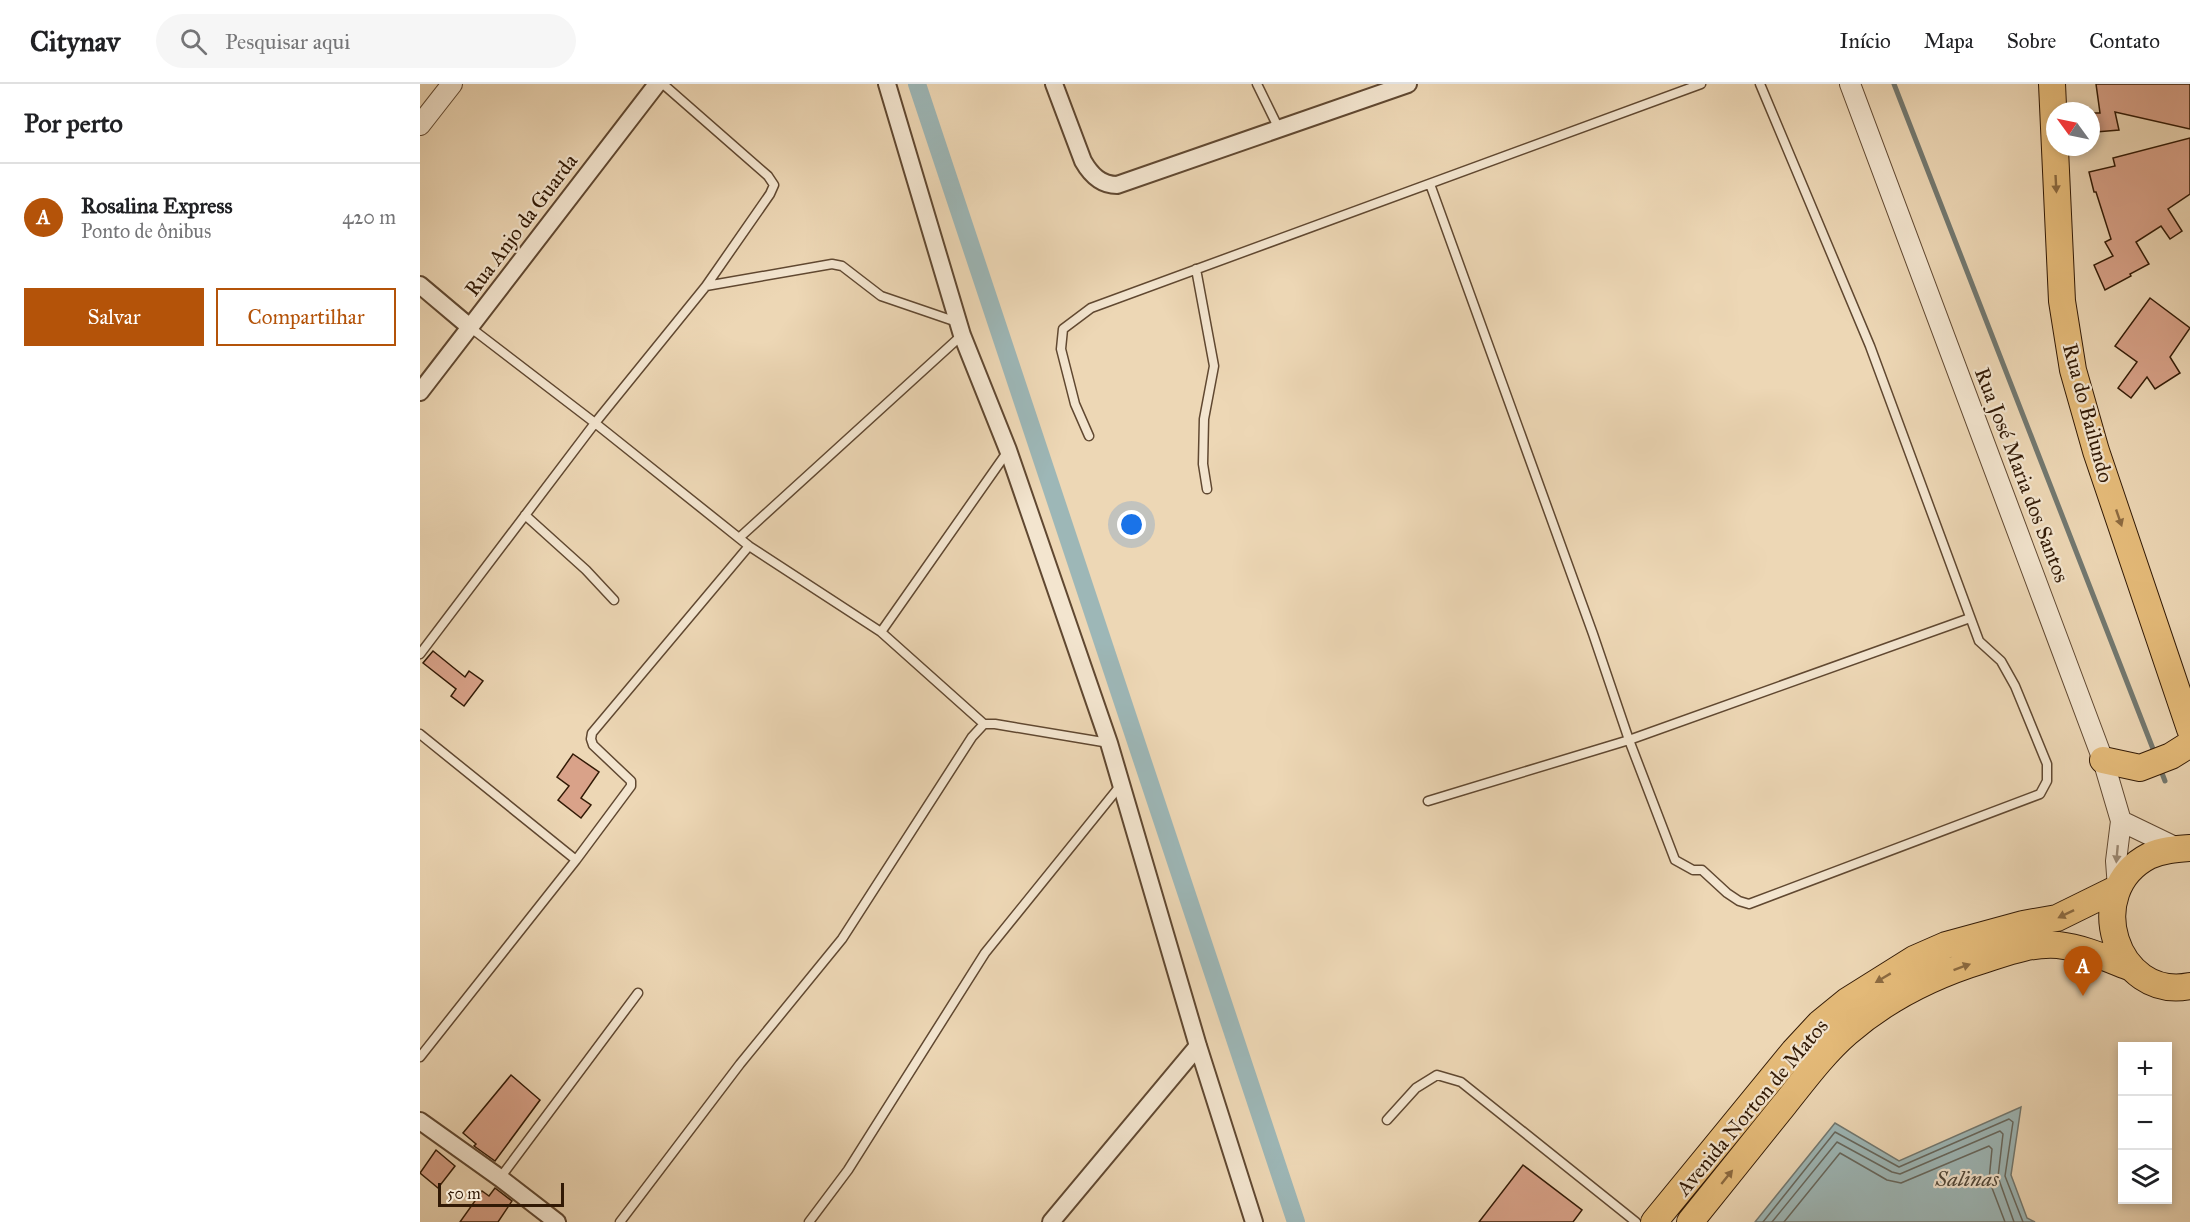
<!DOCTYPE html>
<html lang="pt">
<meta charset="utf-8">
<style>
body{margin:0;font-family:"IM FELL Great Primer",serif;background:#f6f6f6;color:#202124}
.controls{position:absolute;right:18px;bottom:18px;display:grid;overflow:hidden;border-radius:0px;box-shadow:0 3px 9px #0003}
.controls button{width:54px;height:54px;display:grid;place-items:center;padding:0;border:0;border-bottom:2px solid #e0e0e0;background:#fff;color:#202124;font:30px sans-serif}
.compass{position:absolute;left:1626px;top:18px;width:54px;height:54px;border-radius:50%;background:#fff;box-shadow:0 3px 9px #0003;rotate:303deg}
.scale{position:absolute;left:18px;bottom:15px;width:126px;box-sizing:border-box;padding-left:6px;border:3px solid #311905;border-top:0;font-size:16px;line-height:21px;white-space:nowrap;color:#311905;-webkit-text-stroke:4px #f3e5cf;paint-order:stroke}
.you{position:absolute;left:712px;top:441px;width:21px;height:21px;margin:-15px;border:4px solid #fff;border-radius:50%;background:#1a73e8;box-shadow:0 0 0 9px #1a73e833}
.badge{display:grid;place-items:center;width:39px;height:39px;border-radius:50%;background:#b45309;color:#fff;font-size:20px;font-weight:700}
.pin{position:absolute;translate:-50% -50px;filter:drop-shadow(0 2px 3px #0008)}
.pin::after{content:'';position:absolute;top:32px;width:21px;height:18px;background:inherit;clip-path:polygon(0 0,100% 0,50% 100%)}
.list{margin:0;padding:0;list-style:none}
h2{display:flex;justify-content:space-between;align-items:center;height:78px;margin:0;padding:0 24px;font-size:26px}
h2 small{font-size:20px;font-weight:400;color:#757577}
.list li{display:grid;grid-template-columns:39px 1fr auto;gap:18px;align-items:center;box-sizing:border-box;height:108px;padding:0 24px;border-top:2px solid #e0e0e0}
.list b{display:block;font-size:22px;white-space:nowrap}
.list p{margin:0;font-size:20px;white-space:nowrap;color:#757577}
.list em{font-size:20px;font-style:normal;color:#757577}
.actions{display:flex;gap:12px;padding:18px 24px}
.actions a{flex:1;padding:14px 0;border:2px solid #b45309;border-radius:0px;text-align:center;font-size:21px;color:#b45309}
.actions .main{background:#b45309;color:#fff}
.icon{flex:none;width:33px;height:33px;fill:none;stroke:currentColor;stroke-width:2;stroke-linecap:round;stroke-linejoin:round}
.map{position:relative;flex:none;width:1770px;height:1138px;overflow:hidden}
header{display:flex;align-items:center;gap:36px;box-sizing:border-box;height:84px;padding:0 30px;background:#fff;border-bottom:2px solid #e0e0e0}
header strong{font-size:28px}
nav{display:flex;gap:33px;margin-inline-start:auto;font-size:21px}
.search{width:420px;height:54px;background:#f6f6f6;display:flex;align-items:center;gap:15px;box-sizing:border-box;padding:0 21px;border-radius:33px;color:#757577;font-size:22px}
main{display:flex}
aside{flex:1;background:#fff}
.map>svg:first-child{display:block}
</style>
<header>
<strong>Citynav</strong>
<div class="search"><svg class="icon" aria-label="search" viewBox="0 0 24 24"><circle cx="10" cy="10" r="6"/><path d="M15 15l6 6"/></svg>Pesquisar aqui</div>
<nav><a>Início</a><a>Mapa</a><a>Sobre</a><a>Contato</a></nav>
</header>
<main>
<aside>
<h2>Por perto<small></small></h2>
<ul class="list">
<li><span class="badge">A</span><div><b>Rosalina Express</b><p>Ponto de ônibus</p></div><em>420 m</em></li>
</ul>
<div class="actions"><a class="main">Salvar</a><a>Compartilhar</a></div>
</aside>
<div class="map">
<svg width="1770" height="1138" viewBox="0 0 1770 1138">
<rect width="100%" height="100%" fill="#edd7b5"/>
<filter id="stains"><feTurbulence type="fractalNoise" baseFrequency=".00333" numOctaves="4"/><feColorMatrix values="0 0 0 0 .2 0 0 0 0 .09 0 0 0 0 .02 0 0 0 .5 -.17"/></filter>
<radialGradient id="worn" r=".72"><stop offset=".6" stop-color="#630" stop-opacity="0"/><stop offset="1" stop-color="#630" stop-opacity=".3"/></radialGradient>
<path fill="#9db7b7" stroke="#727870" stroke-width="1.5" d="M1601,1023L1591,1091L1607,1134L1615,1138H1335L1415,1039L1479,1077Z"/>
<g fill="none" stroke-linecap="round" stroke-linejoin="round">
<path stroke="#67685e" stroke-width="1.5" d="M1343,1138L1415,1048L1479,1083L1589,1035L1593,1038L1585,1092L1603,1138
M1352,1138L1417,1058L1472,1088L1480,1090L1580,1047L1583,1050L1578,1093L1594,1138
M1364,1138L1420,1069L1467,1096L1481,1099L1569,1062L1572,1065L1569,1096L1585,1138"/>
<path stroke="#727870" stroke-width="5" d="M1474,0L1735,670
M1740,684L1745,697"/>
<path stroke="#9db7b7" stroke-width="18" d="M497,0L876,1138"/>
</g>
<path fill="#d9a289" stroke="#311905" stroke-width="1.5" d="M1676,0H1770V45L1695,28L1699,46L1676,48L1674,29H1680Z
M1770,54V110L1748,125L1762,147L1750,155L1741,142L1716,158L1729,180L1710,190L1711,192L1685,206L1674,181L1693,172L1685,158L1691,155L1676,108H1674L1669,88L1695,82L1693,74Z
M1730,214L1770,244L1750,273L1760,289L1735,305L1727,293L1711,314L1698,304L1717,278L1695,262Z
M13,567L45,593L49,587L63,597L44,622L31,612L36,605L3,579Z
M153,670L179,688L161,714L171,721L161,734L138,716L149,702L137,693Z
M91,991L120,1016L75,1077L54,1062L56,1060L43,1049Z
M16,1066L35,1082L18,1104L0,1089Z
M1103,1081L1162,1126L1153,1138H1059Z
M75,1104L92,1117L78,1138H40L62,1107L69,1112Z"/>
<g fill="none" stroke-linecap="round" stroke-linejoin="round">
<g stroke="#604831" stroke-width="11">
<path id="service" d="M243,0L348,92L354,101L350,110L286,202
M837,0L859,45
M1010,100L1173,550L1209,656L1255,776L1273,786H1282L1307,809L1319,817L1329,820L1620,710L1627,697V680L1595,602L1581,577L1559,557L1450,262L1340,0
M776,185L794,282L784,335L783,380L787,405
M51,244L175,339L329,462L461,548L564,640
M669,352L655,320L641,265L643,245L671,224L1281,0
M105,431L166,486L194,516
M319,454L542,251
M461,548L588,367
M0,570L175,339L286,202L412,180L422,182L461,212L537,238
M0,650L156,776L0,973
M1008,717L1209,656L1550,534
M156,776L211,702V697L173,661L171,655L172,649L329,462
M967,1036L996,1004L1017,991L1041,998L1216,1138
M80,1094L218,909
M200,1138L320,980L422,855L552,653L564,640H575L689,659
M389,1138L428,1086L565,869L700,702"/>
</g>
<g stroke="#604831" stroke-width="20">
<path id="minor" d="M467,0L542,251L588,366L689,659L778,962L834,1138
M634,0L663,77C671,91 681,101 697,101L988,0
M0,201L51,244
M0,308L237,0
M0,1037L80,1094L137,1138
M631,1138L778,962"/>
</g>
<g stroke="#604831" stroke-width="22">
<path id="tertiary" d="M1430,0L1683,676L1701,737L1696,777L1698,804
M0,41L32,0
M1701,737L1759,765"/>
</g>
<g stroke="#311905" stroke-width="28">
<path id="primary" d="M1632,0L1642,217L1653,286L1676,367L1770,645
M1683,676L1720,684L1751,672L1770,660
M1770,764C1756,765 1742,766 1729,772C1661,807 1695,917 1770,902
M1234,1138L1374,967L1400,939L1427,917L1494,875L1526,861L1603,840L1637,834L1698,804
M1270,1138C1301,1099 1333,1060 1364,1021C1384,996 1403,970 1427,949C1466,915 1514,891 1563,876C1588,868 1611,859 1638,861C1664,864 1688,875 1712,884"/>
</g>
<use href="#service" stroke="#f3e5cf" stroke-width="8"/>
<use href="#minor" stroke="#f3e5cf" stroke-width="16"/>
<use href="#tertiary" stroke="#f3e5cf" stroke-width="20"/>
<use href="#primary" stroke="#e6bc7a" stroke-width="26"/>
</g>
<defs><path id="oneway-solid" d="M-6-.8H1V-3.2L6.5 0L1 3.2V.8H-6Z" transform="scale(1.5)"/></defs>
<g fill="#8c6a40">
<use href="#oneway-solid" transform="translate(1636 100) rotate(87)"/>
<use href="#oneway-solid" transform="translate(1699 434) rotate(71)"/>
<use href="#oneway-solid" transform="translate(1646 830) rotate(154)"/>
<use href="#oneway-solid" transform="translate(1542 883) rotate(-20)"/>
<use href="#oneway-solid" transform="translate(1463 894) rotate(149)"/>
<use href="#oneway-solid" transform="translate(1307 1093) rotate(-51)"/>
</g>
<use fill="#9c8974" href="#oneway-solid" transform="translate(1697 770) rotate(95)"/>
<g text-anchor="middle" stroke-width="4.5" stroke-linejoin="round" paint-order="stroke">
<g font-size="21" fill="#311905" stroke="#f3e5cf">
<text transform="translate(101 141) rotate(-53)" y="7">Rua Anjo da Guarda</text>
<text transform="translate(1668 329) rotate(75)" y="7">Rua do Bailundo</text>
<text transform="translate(1602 391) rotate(69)" y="7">Rua José Maria dos Santos</text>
<text transform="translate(1332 1023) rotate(-50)" y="7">Avenida Norton de Matos</text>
</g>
<g font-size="22" font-style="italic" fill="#51483a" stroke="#f3e5cf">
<text x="1547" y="1102">Salinas</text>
</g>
</g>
<rect width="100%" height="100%" filter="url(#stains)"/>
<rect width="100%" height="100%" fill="url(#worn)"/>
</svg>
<div class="controls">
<button>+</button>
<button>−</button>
<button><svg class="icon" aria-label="layers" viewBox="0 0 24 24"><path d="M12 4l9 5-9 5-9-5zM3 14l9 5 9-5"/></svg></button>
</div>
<svg class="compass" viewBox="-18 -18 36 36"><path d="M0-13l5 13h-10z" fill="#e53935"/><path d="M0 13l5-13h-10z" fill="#757577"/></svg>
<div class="scale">50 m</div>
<div class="you"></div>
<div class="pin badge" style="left:1663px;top:912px">A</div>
</div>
</main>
